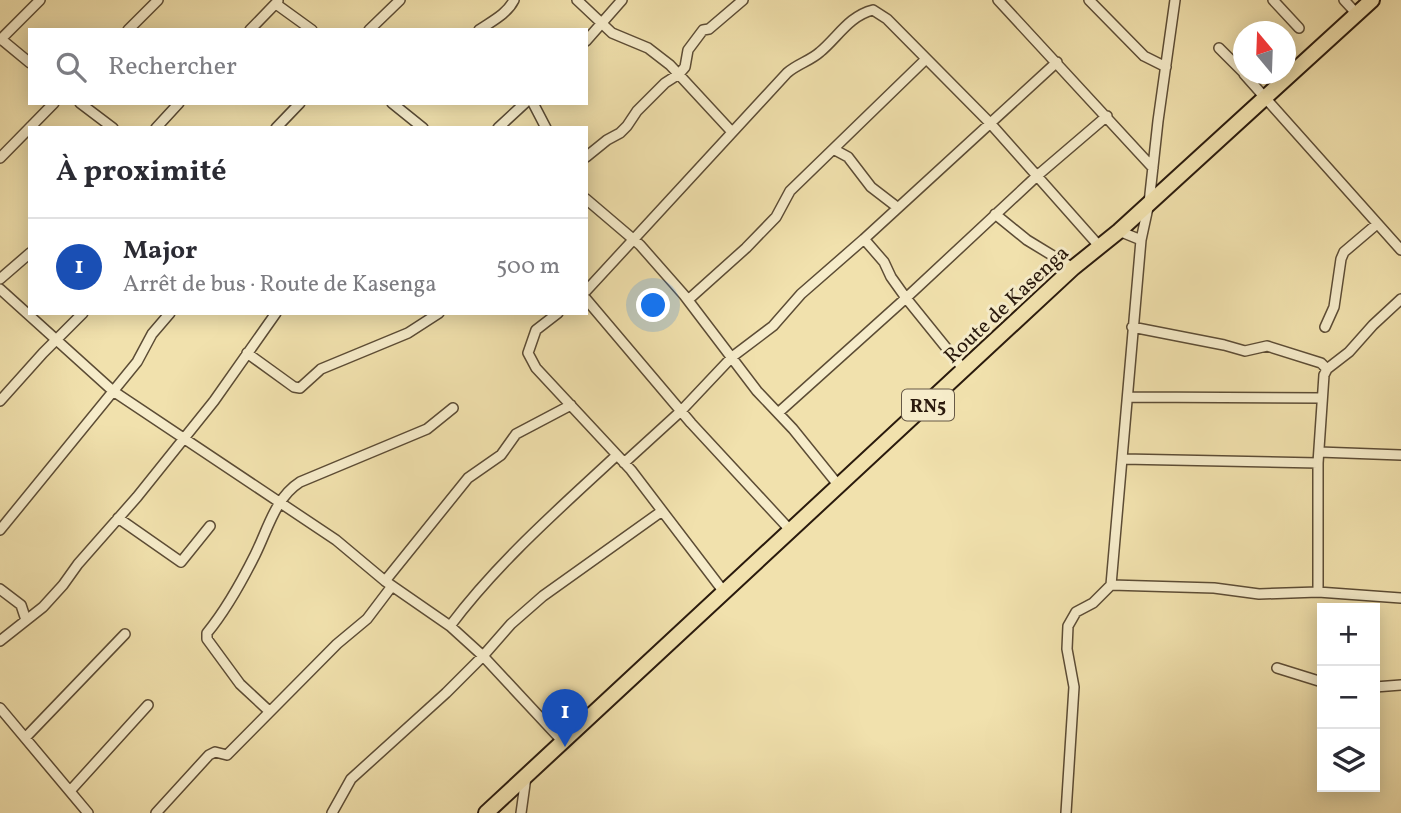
<!DOCTYPE html>
<html lang="fr">
<meta charset="utf-8">
<style>
body{margin:0;font-family:Vollkorn,serif;background:#f7f7f7;color:#2b2b33}
.controls{position:absolute;right:21px;bottom:21px;display:grid;overflow:hidden;border-radius:0px;box-shadow:0 4px 18px #0003}
.controls button{width:63px;height:63px;display:grid;place-items:center;padding:0;border:0;border-bottom:2px solid #e1e1e2;background:#fff;color:#2b2b33;font:35px sans-serif}
.compass{position:absolute;left:1233px;top:21px;width:63px;height:63px;border-radius:50%;background:#fff;box-shadow:0 4px 18px #0003;rotate:341deg}
.you{position:absolute;left:654px;top:306px;width:24px;height:24px;margin:-18px;border:5px solid #fff;border-radius:50%;background:#1a73e8;box-shadow:0 0 0 10px #1a73e833}
.badge{display:grid;place-items:center;width:46px;height:46px;border-radius:50%;background:#b45309;color:#fff;font-size:23px;font-weight:700}
.pin{position:absolute;translate:-50% -58px;filter:drop-shadow(0 2px 4px #0008)}
.pin::after{content:'';position:absolute;top:37px;width:24px;height:21px;background:inherit;clip-path:polygon(0 0,100% 0,50% 100%)}
.list{margin:0;padding:0;list-style:none}
h2{display:flex;justify-content:space-between;align-items:center;height:91px;margin:0;padding:0 28px;font-size:30px}
h2 small{font-size:23px;font-weight:400;color:#7c7c81}
.list li{display:grid;grid-template-columns:46px 1fr auto;gap:21px;align-items:center;box-sizing:border-box;height:98px;padding:0 28px;border-top:2px solid #e1e1e2}
.list b{display:block;font-size:26px;white-space:nowrap}
.list p{margin:0;font-size:23px;white-space:nowrap;color:#7c7c81}
.list em{font-size:23px;font-style:normal;color:#7c7c81}
.icon{flex:none;width:38px;height:38px;fill:none;stroke:currentColor;stroke-width:2;stroke-linecap:round;stroke-linejoin:round}
.map{position:relative;flex:none;width:1401px;height:813px;overflow:hidden}
.search{position:absolute;background:#fff;box-shadow:0 4px 18px #0003;left:28px;top:28px;width:560px;height:77px;display:flex;align-items:center;gap:18px;box-sizing:border-box;padding:0 24px;border-radius:0px;color:#7c7c81;font-size:26px}
.panel{position:absolute;background:#fff;box-shadow:0 4px 18px #0003;left:28px;top:126px;width:560px;height:189px;border-radius:0px}
.map>svg:first-child{display:block}
</style>
<div class="map">
<svg width="1401" height="813" viewBox="0 0 1401 813">
<rect width="100%" height="100%" fill="#f1e1ad"/>
<filter id="stains"><feTurbulence type="fractalNoise" baseFrequency=".00286" numOctaves="4"/><feColorMatrix values="0 0 0 0 .2 0 0 0 0 .09 0 0 0 0 .02 0 0 0 .5 -.17"/></filter>
<radialGradient id="worn" r=".72"><stop offset=".6" stop-color="#630" stop-opacity="0"/><stop offset="1" stop-color="#630" stop-opacity=".3"/></radialGradient>
<g fill="none" stroke-linecap="round" stroke-linejoin="round">
<g stroke="#5c4c35" stroke-width="12">
<path id="minor" d="M577,0L612,33L648,48L670,65L732,132
M998,0L1153,168
M1089,0L1144,56L1166,67
M1273,0L1299,28
M1344,0L1356,13
M276,4L312,30
M128,30L158,0
M250,30L278,1
M369,30L400,0
M479,30C492,21 507,14 514,0
M1,39L30,63
M0,40L40,0
M586,41L622,0
M1219,48L1244,73
M1244,74L1401,250
M80,103L113,128
M392,103L423,128
M533,103L546,128
M156,128L179,103
M276,128L300,103
M498,128L525,103
M835,150L848,157L871,187L897,207
M586,157L607,140L620,133L627,126L637,111L665,83L679,74L685,67L688,50L703,30L709,29L743,0
M0,158L54,103
M586,199L640,245L684,295L757,391L793,429L839,486
M995,214L1027,240L1073,268
M1119,231L1141,240
M0,279L30,253
M0,289L113,391L336,540L385,581L450,626L483,656L564,743
M586,291L787,73C797,64 810,61 820,52C838,37 849,16 873,10L887,19L990,123L1100,247
M586,299L691,423L791,531
M688,300L746,248L776,217L790,191L926,59
M558,313L536,330L528,353L536,368L631,470L724,592
M1132,327L1224,345L1245,351L1267,346L1321,363L1327,369
M1325,327L1334,307L1341,259L1344,252L1377,224
M247,353L294,387L300,388L321,369L408,333L439,313
M965,371L906,298L891,277L884,262L864,239L1057,62
M1128,397L1322,398
M0,401L43,353L83,313
M778,413L906,298L1038,175L1107,116
M1319,452L1401,455
M1123,459L1318,463
M624,463L681,411L732,357L773,326L801,294L864,239
M118,518L181,562L210,526
M0,530L137,362L152,334L170,313
M385,581L468,478L501,455L516,434L571,405
M1111,585L1214,588L1259,594L1318,592L1401,598
M0,589L21,605L26,620
M1318,592V463L1324,375L1327,369L1349,352L1373,325L1401,299
M450,626C498,562 559,509 617,455
M0,641L43,607L63,585L78,564L137,497L214,401L276,313
M1277,668L1322,682
M1375,687L1401,685
M0,708L88,813
M269,711L240,684L207,639V633C226,610 242,581 255,555C268,529 275,498 300,482L427,429L453,408
M25,738L125,634
M70,791L148,705
M156,813L209,755L215,752L227,755L337,644L367,619L392,586
M332,813L351,779L446,693L483,656L511,624L543,596L662,511
M521,813L526,777
M1066,813L1074,687L1067,649L1068,626L1076,612L1093,603L1111,585L1141,240L1149,203L1158,121L1175,0"/>
</g>
<g stroke="#2a1a0d" stroke-width="18">
<path id="highway" d="M486,813L1073,268L1119,231L1372,0"/>
</g>
<use href="#minor" stroke="#f6ecca" stroke-width="9"/>
<use href="#highway" stroke="#f1e1ad" stroke-width="14"/>
</g>
<g text-anchor="middle" stroke-width="6" stroke-linejoin="round" paint-order="stroke">
<rect fill="#f6ecca" stroke="#675946" stroke-width="2" x="902" y="389.5" width="52" height="31" rx="5"/>
<g font-size="19" font-weight="bold" fill="#2a1a0d">
<text x="928" y="412">RN5</text>
</g>
<g font-size="21" fill="#2a1a0d" stroke="#f6ecca">
<text transform="translate(1006 304) rotate(-43)" y="7">Route de Kasenga</text>
</g>
</g>
<rect width="100%" height="100%" filter="url(#stains)"/>
<rect width="100%" height="100%" fill="url(#worn)"/>
</svg>
<div class="controls">
<button>+</button>
<button>−</button>
<button><svg class="icon" aria-label="layers" viewBox="0 0 24 24"><path d="M12 4l9 5-9 5-9-5zM3 14l9 5 9-5"/></svg></button>
</div>
<svg class="compass" viewBox="-18 -18 36 36"><path d="M0-13l5 13h-10z" fill="#e53935"/><path d="M0 13l5-13h-10z" fill="#7c7c81"/></svg>
<div class="you"></div>
<div class="pin badge" style="left:565px;top:747px;background:#1a4fb4">1</div>
<div class="search"><svg class="icon" aria-label="search" viewBox="0 0 24 24"><circle cx="10" cy="10" r="6"/><path d="M15 15l6 6"/></svg>Rechercher</div>
<section class="panel">
<h2>À proximité<small></small></h2>
<ul class="list">
<li><span class="badge" style="background:#1a4fb4">1</span><div><b>Major</b><p>Arrêt de bus · Route de Kasenga</p></div><em>500 m</em></li>
</ul>
</section>
</div>
